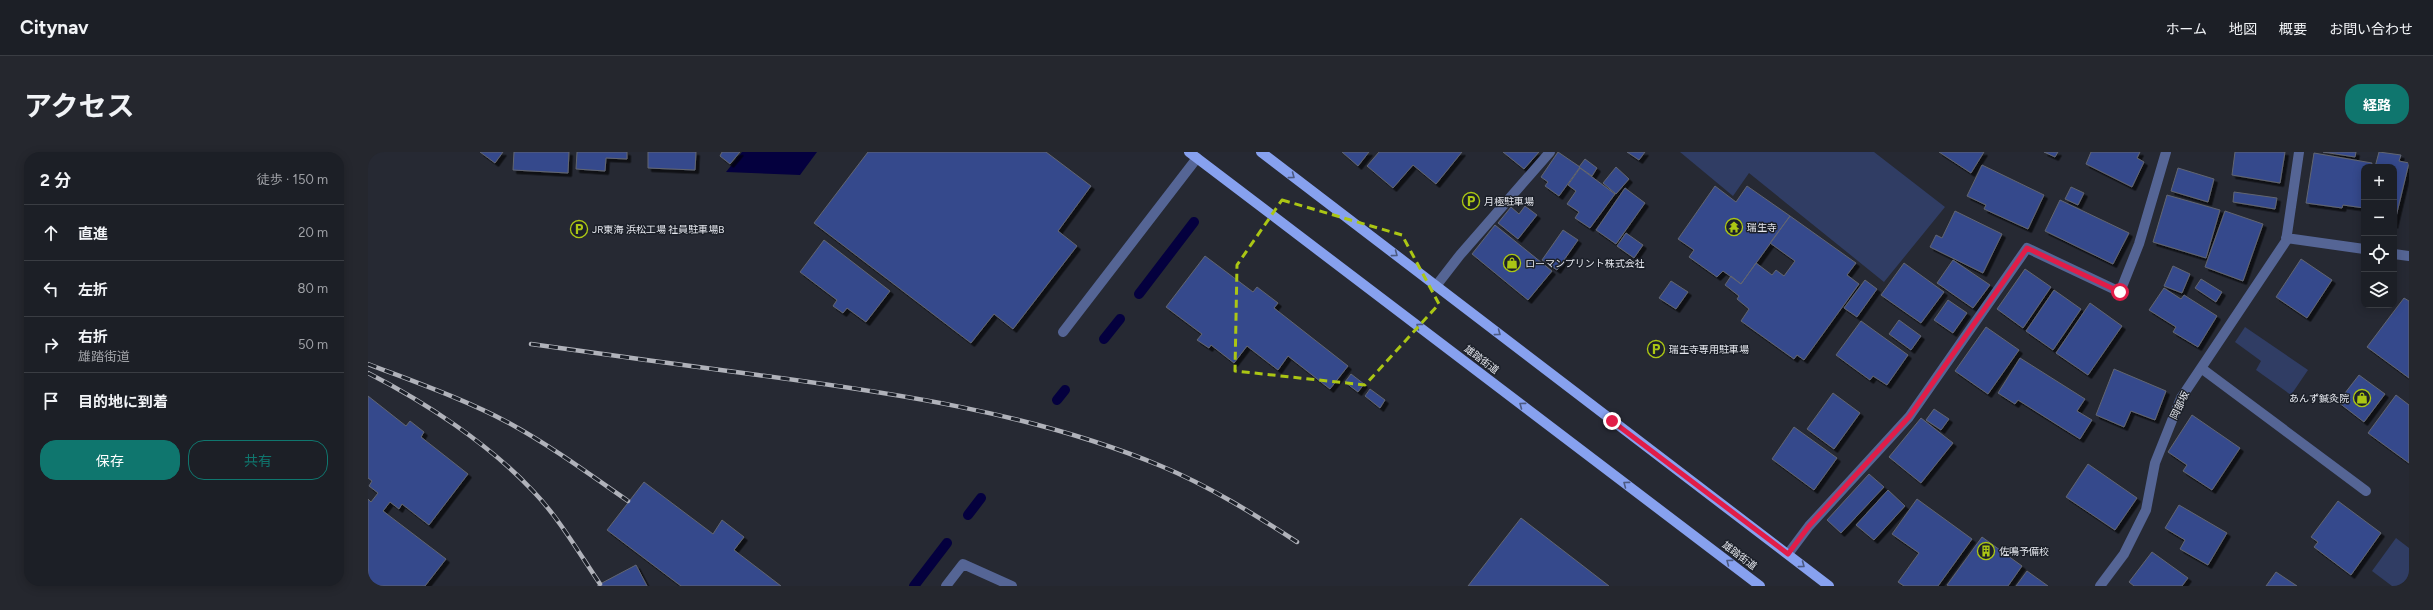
<!DOCTYPE html>
<html lang="ja">
<meta charset="utf-8">
<style>
body{margin:0;font-family:Figtree,"Noto Sans JP",sans-serif;background:#25272e;color:#f1f3f6}
.controls{position:absolute;right:12px;top:12px;display:grid;overflow:hidden;border-radius:8px;box-shadow:0 2px 10px #0003}
.controls button{width:36px;height:36px;display:grid;place-items:center;padding:0;border:0;border-bottom:1px solid #3a3d43;background:#1c1f26;color:#f1f3f6;font:20px sans-serif}
.stop{position:absolute;width:12px;height:12px;margin:-9px;border:3px solid #e11d48;border-radius:50%;background:#fff}
.stop.end{background:#e11d48;border-color:#fff;box-shadow:0 1px 4px #0008}
.list{margin:0;padding:0;list-style:none}
h2{display:flex;justify-content:space-between;align-items:center;height:52px;margin:0;padding:0 16px;font-size:17px}
h2 small{font-size:13px;font-weight:400;color:#a0a2a7}
.list li{display:grid;grid-template-columns:26px 1fr auto;gap:12px;align-items:center;box-sizing:border-box;height:56px;padding:0 16px;border-top:1px solid #3a3d43}
.list b{display:block;font-size:15px;white-space:nowrap}
.list p{margin:0;font-size:13px;white-space:nowrap;color:#a0a2a7}
.list em{font-size:13px;font-style:normal;color:#a0a2a7}
.actions{display:flex;gap:8px;padding:12px 16px}
.actions a{flex:1;padding:9px 0;border:1px solid #0f766e;border-radius:16px;text-align:center;font-size:14px;color:#0f766e}
.actions .main{background:#0f766e;color:#fff}
.icon{flex:none;width:22px;height:22px;fill:none;stroke:currentColor;stroke-width:2;stroke-linecap:round;stroke-linejoin:round}
.map{position:relative;flex:none;width:2041px;height:434px;overflow:hidden;border-radius:16px}
header{display:flex;align-items:center;gap:24px;box-sizing:border-box;height:56px;padding:0 20px;background:#1c1f26;border-bottom:1px solid #3a3d43}
header strong{font-size:19px}
nav{display:flex;gap:22px;margin-inline-start:auto;font-size:14px}
.intro{display:flex;align-items:center;justify-content:space-between;box-sizing:border-box;height:96px;padding:0 24px}
h1{margin:0;font-size:28px}
.button{padding:10px 18px;border-radius:16px;background:#0f766e;color:#fff;font-size:14px;font-weight:700}
main{display:flex;gap:24px;padding:0 24px}
aside{flex:1;background:#1c1f26;border-radius:16px;box-shadow:0 2px 10px #0003}
.map>svg:first-child{display:block}
</style>
<header>
<strong>Citynav</strong>
<nav><a>ホーム</a><a>地図</a><a>概要</a><a>お問い合わせ</a></nav>
</header>
<div class="intro"><h1>アクセス</h1><a class="button">経路</a></div>
<main>
<aside>
<h2>2 分<small>徒歩 · 150 m</small></h2>
<ul class="list">
<li><svg class="icon" aria-label="ahead" viewBox="0 0 24 24"><path d="M12 20V5M6 11l6-6 6 6"/></svg><div><b>直進</b></div><em>20 m</em></li>
<li><svg class="icon" aria-label="left" viewBox="0 0 24 24"><path d="M17 20v-9H6M10 6l-5 5 5 5"/></svg><div><b>左折</b></div><em>80 m</em></li>
<li><svg class="icon" aria-label="right" viewBox="0 0 24 24"><path d="M7 20v-9h11M14 6l5 5-5 5"/></svg><div><b>右折</b><p>雄踏街道</p></div><em>50 m</em></li>
<li><svg class="icon" aria-label="arrive" viewBox="0 0 24 24"><path d="M6 21V4h12l-3 4 3 4H6"/></svg><div><b>目的地に到着</b></div></li>
</ul>
<div class="actions"><a class="main">保存</a><a>共有</a></div>
</aside>
<div class="map">
<svg width="2041" height="434" viewBox="0 0 2041 434">
<defs>
<filter id="shadow"><feDropShadow dx="3.5" dy="3.5" stdDeviation="0" flood-color="#0009"/></filter>
</defs>
<rect width="100%" height="100%" fill="#262933"/>
<path fill="#303d64" d="M1312,0H1506L1577,55L1516,130L1381,21L1365,44Z
M1877,175L1940,218L1923,243L1888,218L1893,209L1867,190Z
M2028,386L2041,396V434H2024L2004,419Z"/>
<path fill="#04003e" d="M374,0H449L432,23L358,20Z"/>
<g fill="none" stroke-linecap="round" stroke-linejoin="round">
<path stroke="#04003e" stroke-width="10" d="M771,142L826,70
M736,187L752,167
M689,248L697,238
M600,363L613,346
M546,434L579,391"/>
</g>
<path fill="#36498c" stroke="#626671" filter="url(#shadow)" d="M112,0H135L127,11Z
M146,0H201L200,21L145,18Z
M209,0H259V7L238,6L237,19L208,17Z
M280,0H328L327,18L280,16Z
M354,0H372L362,12L352,4Z
M500,0H678L723,34L690,79L709,94L645,177L626,162L603,191L446,71Z
M974,0H1001L990,14Z
M1011,0H1094L1068,32L1045,13L1025,36L999,14Z
M1135,0H1171L1156,17Z
M1190,0L1212,15L1191,44L1177,34L1180,30L1173,25Z
M1259,0H1277L1271,8Z
M1571,0H1616L1603,21Z
M1676,0H1690L1687,5Z
M1723,0H1772L1769,6L1776,10L1764,35L1718,12Z
M1867,0H1917L1912,31L1864,23Z
M1955,0H1988L1987,5Z
M2011,0L2033,3L2031,9L2041,11L2026,73V15H2007Z
M1946,1L2004,11L2003,15H1996V56L1975,53L1974,56L1938,51Z
M1217,7L1229,16L1224,24L1211,15Z
M1614,13L1676,43L1660,77L1616,57L1618,53L1599,44Z
M1248,15L1261,27L1248,42L1235,31Z
M1212,16L1247,42L1222,76L1207,66L1211,60L1199,52L1208,39L1200,33Z
M1810,16L1846,27L1840,50L1803,39Z
M1347,34L1368,50L1379,34L1422,64L1373,132L1355,119L1349,125L1321,105L1326,98L1310,87Z
M1703,35L1716,41L1710,53L1697,47Z
M1257,36L1277,51L1248,92L1228,78Z
M1866,40L1909,46L1907,57L1865,50Z
M1799,43L1852,58L1838,106L1785,90Z
M1692,48L1761,81L1745,112L1677,79Z
M1157,54L1169,63L1150,87L1130,71L1143,55L1151,62Z
M1587,59L1634,82L1615,121L1562,95L1568,83L1574,86Z
M1857,59L1895,72L1875,129L1837,115Z
M1422,64L1488,111L1479,123L1491,132L1436,208L1429,203L1426,207L1373,169L1381,157L1369,147L1371,144L1357,133L1363,124L1373,132L1388,111L1404,123L1408,118L1416,124L1427,109L1402,91Z
M1127,73L1184,119L1160,148L1104,102Z
M1195,78L1210,88L1189,118L1174,108Z
M1258,81L1275,93L1266,106L1249,94Z
M456,88L522,139L498,170L479,156L475,161L465,154L469,148L432,120Z
M837,104L885,140L889,135L910,151L906,156L980,214L962,237L920,204L910,218L879,194L866,211L843,193L841,196L829,188L834,182L798,155Z
M1933,107L1964,128L1939,166L1908,145Z
M1585,108L1622,133L1605,156L1569,131Z
M1536,111L1576,140L1553,171L1513,143Z
M1805,114L1822,122L1814,141L1796,134Z
M1657,117L1683,135L1655,176L1629,157Z
M1833,127L1854,140L1848,150L1827,136Z
M1497,128L1509,137L1489,165L1476,156Z
M1303,129L1320,140L1308,157L1291,146Z
M1796,136L1813,147L1816,143L1849,164L1830,195L1805,180L1808,175L1781,158Z
M1686,138L1713,157L1685,198L1658,179Z
M2036,146L2041,149V226L1999,195Z
M1580,148L1599,161L1585,181L1566,168Z
M1722,151L1754,174L1720,223L1688,201Z
M1531,168L1553,184L1543,198L1521,182Z
M1493,169L1540,203L1519,233L1505,224L1502,228L1468,203Z
M1618,175L1651,198L1620,242L1587,219Z
M1652,206L1717,247L1709,259L1724,268L1712,287L1650,248L1647,252L1630,241Z
M1746,217L1798,239L1787,268L1763,259L1756,275L1728,263Z
M983,222L996,232L990,240L977,230Z
M1991,223L2017,242L1996,270L1970,250Z
M1002,237L1017,248L1012,256L997,244Z
M1465,241L1492,261L1466,297L1439,277Z
M2028,243L2041,253V311L2000,281Z
M0,244L38,274L42,269L56,280L53,285L100,322L61,373L34,352L31,357L22,350L15,359L78,407L57,434H0V347L3,350L10,341L1,334L4,329L0,326Z
M1566,257L1581,267L1573,278L1558,268Z
M1824,263L1872,296L1844,338L1815,319L1819,313L1800,300Z
M1553,266L1585,291L1553,331L1521,305Z
M1426,275L1469,306L1446,338L1404,307Z
M1720,312L1769,346L1747,378L1698,345Z
M1501,322L1516,335L1473,381L1459,368Z
M276,330L345,382L354,368L376,385L366,398L413,434H313L239,378Z
M1520,338L1537,354L1506,388L1488,373Z
M1549,347L1604,387L1570,434H1536L1530,430L1551,401L1524,382Z
M1970,349L2013,381L1983,423L1946,395L1950,390L1943,385Z
M1811,353L1859,381L1840,413L1812,397L1817,388L1797,376Z
M1153,366L1241,434H1100Z
M1614,385L1654,414L1640,434H1581L1579,433Z
M1784,400L1820,426L1814,434H1766L1761,430Z
M268,413L279,434H229L232,432Z
M1659,419L1680,434H1648Z
M1908,420L1929,434H1898Z"/>
<g fill="none" stroke-linecap="round" stroke-linejoin="round">
<path stroke="#556595" stroke-width="10" d="M1918,86L1996,97
M2026,102L2041,104
M1068,134L1092,103L1182,0
M695,180L829,6
M1833,216L1998,339
M1420,402L1441,374L1541,265L1659,96L1752,140L1771,92L1798,0
M578,434L595,412L644,434
M1732,434L1756,402L1778,358L1787,311L1813,246L1918,89L1931,0"/>
<path stroke="#87a1ef" stroke-width="10" d="M821,0L1392,434
M893,0L1461,434"/>
<g stroke="#b0b2ba" stroke-width="4.5">
<path id="rail" d="M163,192C239,203 314,213 390,223C526,241 665,261 793,314C841,334 886,362 929,390
M0,212C47,230 96,247 141,271C183,294 221,322 260,349
M0,221C57,250 121,292 165,339C191,366 211,401 232,432"/>
</g>
<use href="#rail" stroke="#1c2029" stroke-width="3" stroke-dasharray="9" stroke-linecap="butt"/>
</g>
<defs><path id="oneway-chevron" d="M-2-3.5L2.5 0L-2 3.5" fill="none" stroke-width="1.6" stroke-linecap="round" stroke-linejoin="round"/></defs>
<g stroke="#4c5a82">
<use href="#oneway-chevron" transform="translate(924 24) rotate(37)"/>
<use href="#oneway-chevron" transform="translate(1027 102) rotate(37)"/>
<use href="#oneway-chevron" transform="translate(1051 174) rotate(-143)"/>
<use href="#oneway-chevron" transform="translate(1130 181) rotate(37)"/>
<use href="#oneway-chevron" transform="translate(1154 253) rotate(-143)"/>
<use href="#oneway-chevron" transform="translate(1258 332) rotate(-143)"/>
<use href="#oneway-chevron" transform="translate(1361 410) rotate(-143)"/>
<use href="#oneway-chevron" transform="translate(1434 413) rotate(37)"/>
</g>
<g fill="none" stroke-linecap="round" stroke-linejoin="round">
<path stroke="#e11d48" stroke-width="5" d="M1244,269L1420,402L1441,374L1541,265L1659,96L1752,140"/>
</g>
<path fill="none" stroke="#abc614" stroke-width="3" stroke-dasharray="8 5" stroke-linejoin="round" d="M914,48L1034,83L1071,152L997,233L867,219L869,113Z"/>
<defs>
<g id="parking-ring" transform="scale(0.9)"><circle r="9.5" fill="#1c2029" stroke="#abc614" stroke-width="1.5"/><path d="M-3.5-5.5H1a3.5 3.5 0 0 1 0 7H-1V5.5H-3.5ZM-1-3.4V-.6H.8a1.4 1.4 0 0 0 0-2.8Z" fill="#abc614"/></g>
<g id="temple-ring" transform="scale(0.9)"><circle r="9.5" fill="#1c2029" stroke="#abc614" stroke-width="1.5"/><path d="M0-6L5-2H3V0L6.5 2.5H4V6H1.5V3h-3V6H-4V2.5H-6.5L-3 0V-2H-5Z" fill="#abc614"/></g>
<g id="shop-ring" transform="scale(0.9)"><circle r="9.5" fill="#1c2029" stroke="#abc614" stroke-width="1.5"/><path d="M-5-2.5h2.3a2.7 3.5 0 0 1 5.4 0H5L5.5 6h-11ZM-1.5-2.5h3a1.5 2.3 0 0 0-3 0Z" fill="#abc614"/></g>
<g id="building-ring" transform="scale(0.9)"><circle r="9.5" fill="#1c2029" stroke="#abc614" stroke-width="1.5"/><path d="M-4-6H4V6H1V3H-1V6H-4ZM-2.5-4.3h1.7v1.8h-1.7ZM.8-4.3h1.7v1.8H.8ZM-2.5-1h1.7V.8h-1.7ZM.8-1h1.7V.8H.8Z" fill="#abc614"/></g>
</defs>
<g fill-rule="evenodd">
<use href="#parking-ring" x="1103" y="49"/>
<use href="#temple-ring" x="1366" y="75"/>
<use href="#parking-ring" x="211" y="77"/>
<use href="#shop-ring" x="1144" y="111"/>
<use href="#parking-ring" x="1288" y="197"/>
<use href="#shop-ring" x="1994" y="246"/>
<use href="#building-ring" x="1618" y="399"/>
</g>
<g text-anchor="middle" stroke-width="3" stroke-linejoin="round" paint-order="stroke">
<g font-size="10" fill="#e6e8ef" stroke="#1c2029" text-anchor="start">
<text x="1116" y="53">月極駐車場</text>
<text x="1379" y="79">瑞生寺</text>
<text x="224" y="81">JR東海 浜松工場 社員駐車場B</text>
<text x="1157" y="115">ローマンプリント株式会社</text>
<text x="1301" y="201">瑞生寺専用駐車場</text>
<text x="1981" y="250" text-anchor="end">あんず鍼灸院</text>
<text x="1631" y="403">佐鳴予備校</text>
</g>
<g font-size="10" fill="#e6e8ef" stroke="#1c2029">
<text transform="translate(1114 207) rotate(37)" y="4">雄踏街道</text>
<text transform="translate(1811 253) rotate(-64)" y="4">岡部坂</text>
<text transform="translate(1372 403) rotate(37)" y="4">雄踏街道</text>
</g>
</g>
</svg>
<div class="controls">
<button>+</button>
<button>−</button>
<button><svg class="icon" aria-label="locate" viewBox="0 0 24 24"><circle cx="12" cy="12" r="6"/><path d="M12 2v4M12 18v4M2 12h4M18 12h4"/></svg></button>
<button><svg class="icon" aria-label="layers" viewBox="0 0 24 24"><path d="M12 4l9 5-9 5-9-5zM3 14l9 5 9-5"/></svg></button>
</div>
<div class="stop" style="left:1752px;top:140px"></div>
<div class="stop end" style="left:1244px;top:269px"></div>
</div>
</main>
